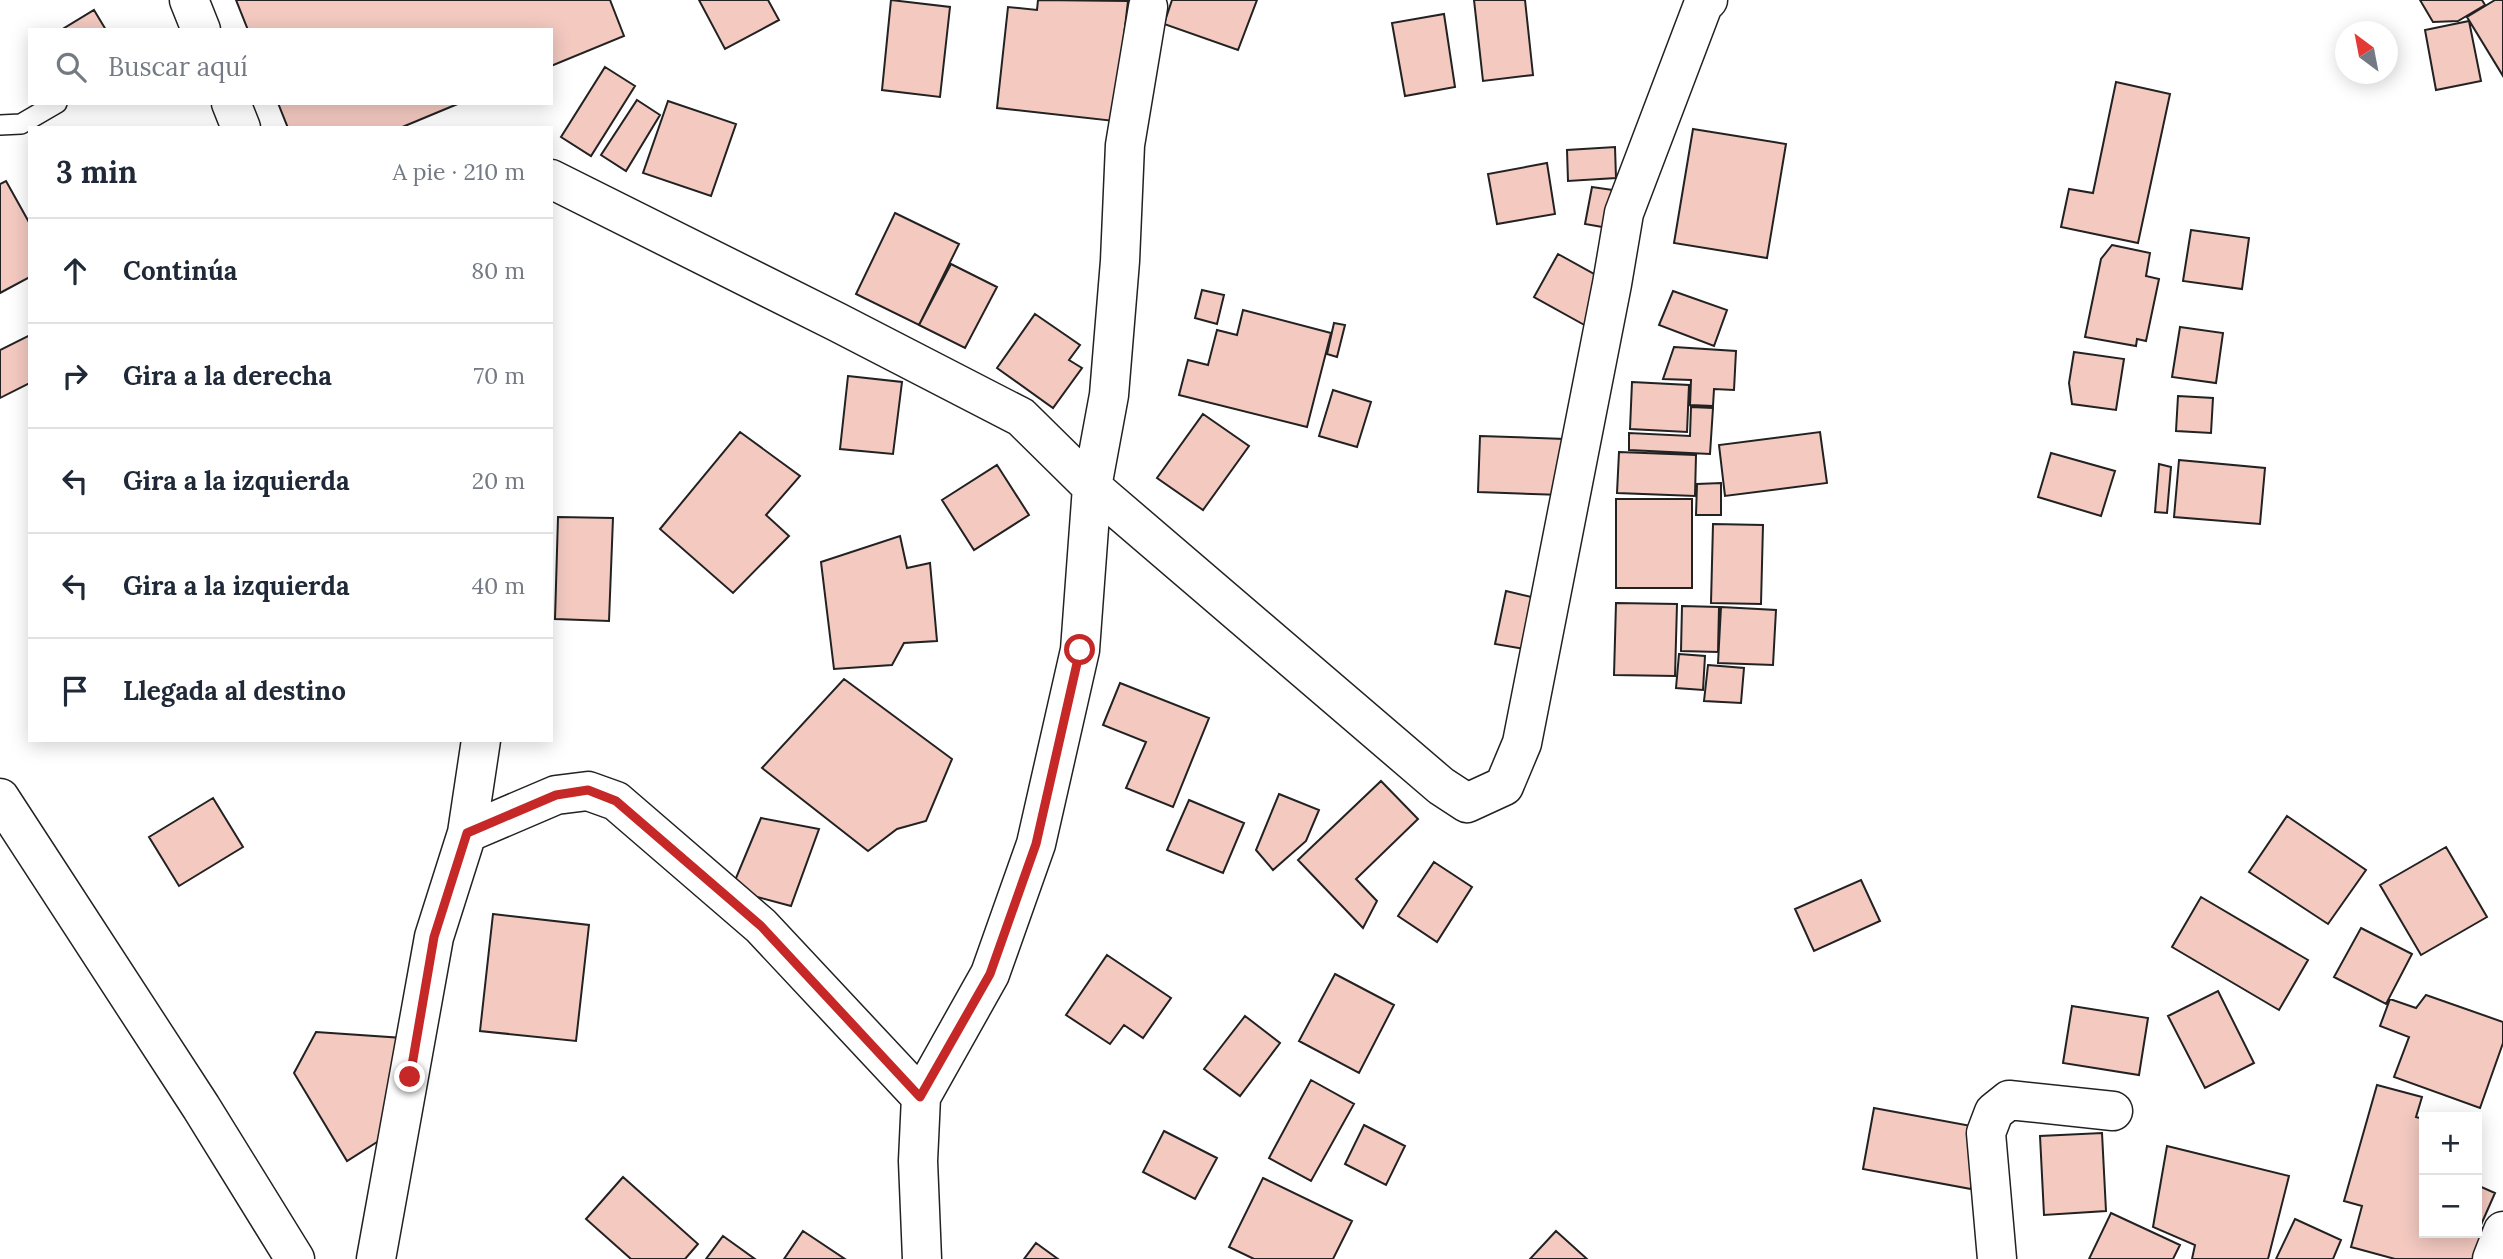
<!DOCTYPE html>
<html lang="es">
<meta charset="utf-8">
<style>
body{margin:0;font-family:Lora,serif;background:#f2f2f3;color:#1f2937}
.controls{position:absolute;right:21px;bottom:21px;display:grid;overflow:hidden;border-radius:0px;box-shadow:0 4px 18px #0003}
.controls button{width:63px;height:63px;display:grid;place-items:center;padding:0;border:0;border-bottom:2px solid #e0e1e3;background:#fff;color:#1f2937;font:35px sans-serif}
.compass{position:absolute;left:2335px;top:21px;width:63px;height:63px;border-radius:50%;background:#fff;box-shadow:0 4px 18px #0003;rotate:328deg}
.stop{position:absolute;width:21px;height:21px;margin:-16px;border:5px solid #c62828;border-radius:50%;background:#fff}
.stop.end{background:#c62828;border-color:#fff;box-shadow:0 2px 7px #0008}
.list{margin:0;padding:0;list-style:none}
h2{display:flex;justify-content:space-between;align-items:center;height:91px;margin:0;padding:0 28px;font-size:30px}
h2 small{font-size:23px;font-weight:400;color:#747a83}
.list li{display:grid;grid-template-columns:46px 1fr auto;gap:21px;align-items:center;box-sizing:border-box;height:105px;padding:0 28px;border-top:2px solid #e0e1e3}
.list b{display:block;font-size:26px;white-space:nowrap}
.list em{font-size:23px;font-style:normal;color:#747a83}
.icon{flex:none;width:38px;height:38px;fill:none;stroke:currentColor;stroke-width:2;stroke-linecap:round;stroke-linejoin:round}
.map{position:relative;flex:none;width:2503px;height:1259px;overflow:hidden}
.search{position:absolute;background:#fff;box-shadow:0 4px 18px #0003;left:28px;top:28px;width:525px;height:77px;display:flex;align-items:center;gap:18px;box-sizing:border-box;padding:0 24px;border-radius:0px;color:#747a83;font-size:26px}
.panel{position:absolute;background:#fff;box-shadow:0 4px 18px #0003;left:28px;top:126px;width:525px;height:616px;border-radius:0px}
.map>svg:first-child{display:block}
</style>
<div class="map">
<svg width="2503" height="1259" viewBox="0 0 2503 1259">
<rect width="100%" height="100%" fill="#fff"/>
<path fill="#f3c9c0" stroke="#222" stroke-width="2" d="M236,0H610L624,36L551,66V30H248Z
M699,0H768L779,20L725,49Z
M891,0L950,7L940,97L882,90Z
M1038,0L1128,1L1114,121L997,108L1008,7L1037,10Z
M1172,0H1257L1238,50L1164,24Z
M1474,0H1525L1533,75L1483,81Z
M2420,0H2482L2485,5L2458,21L2433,22Z
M2495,0H2503V76L2467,17Z
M94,10L106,30H61Z
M1444,14L1455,87L1405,96L1392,23Z
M2469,21L2481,81L2436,90L2425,30Z
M605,67L635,86L591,156L561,137Z
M2116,82L2170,94L2138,243L2061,227L2069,189L2093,193Z
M637,100L660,115L626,171L601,155Z
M668,101L736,124L711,196L643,173Z
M278,103H460L400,128H288Z
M1693,129L1786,144L1767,258L1674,243Z
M1615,147L1616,178L1568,181L1567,150Z
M1547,163L1555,214L1497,224L1488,174Z
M6,181L30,224V277L0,293V184Z
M1592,187L1620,191L1614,229L1585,224Z
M895,213L959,244L919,325L856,294Z
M2191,230L2249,238L2242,289L2183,281Z
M2112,245L2150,253L2146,276L2159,279L2146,341L2137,339L2136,346L2085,337L2101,259Z
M1558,254L1612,284L1588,327L1534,297Z
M951,264L997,287L965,348L919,325Z
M1202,290L1224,295L1217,324L1195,318Z
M1673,291L1727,310L1714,346L1659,325Z
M1243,310L1331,333L1307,427L1179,395L1188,360L1208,365L1217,330L1237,335Z
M1035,314L1080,345L1069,360L1082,368L1053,408L997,368Z
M1334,323L1345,325L1337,357L1327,354Z
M2180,327L2223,333L2216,383L2172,377Z
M30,335V383L0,398V350Z
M1674,347L1736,351L1734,390L1714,389L1713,406L1690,405L1691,380L1663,379Z
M2074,352L2124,359L2116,410L2072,404L2069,383Z
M848,376L902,382L893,454L840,449Z
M1632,382L1689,385L1687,432L1630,429Z
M1333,390L1371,402L1357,447L1319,436Z
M2178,396L2213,398L2211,433L2176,431Z
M1691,407L1713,408L1710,454L1629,450V433L1690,436Z
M1203,414L1249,446L1203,510L1157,478Z
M740,432L800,476L766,515L789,536L733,593L660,529Z
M1820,432L1827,483L1725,496L1719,445Z
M1480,436L1565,439L1562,495L1478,492Z
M1619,452L1696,455L1695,496L1617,493Z
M2051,453L2115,471L2101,516L2038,497Z
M2179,460L2265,468L2260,524L2174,517Z
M2159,464L2171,467L2167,513L2155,512Z
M997,465L1029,515L974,550L942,500Z
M1721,483V515H1696L1697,484Z
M1616,499H1692V588H1616Z
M558,517L613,518L609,621L555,619Z
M1713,524L1763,525L1761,604L1711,603Z
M900,536L907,568L930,563L937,641L904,643L892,665L834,669L821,562Z
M1506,591L1540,599L1530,650L1495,644Z
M1616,603L1677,604L1675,676L1614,675Z
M1682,606L1719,607L1718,652L1681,651Z
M1721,607L1776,610L1773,665L1718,663Z
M1679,654L1705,656L1703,690L1676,688Z
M1708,665L1744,668L1741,703L1704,701Z
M844,679L952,759L926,821L897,829L868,851L762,768Z
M1120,683L1209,718L1173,807L1126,788L1146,742L1103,725Z
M1381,781L1418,819L1356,879L1377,901L1363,928L1298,860Z
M1279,794L1319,810L1306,841L1273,870L1256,850Z
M213,798L243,847L179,886L149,837Z
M1189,800L1244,823L1223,873L1167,850Z
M2287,816L2366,870L2328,924L2249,872Z
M761,818L819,829L791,906L731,890Z
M2446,847L2487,917L2421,955L2380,885Z
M1434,862L1472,887L1437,942L1398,916Z
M1861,880L1880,921L1814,951L1795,909Z
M2201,897L2308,960L2279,1010L2172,947Z
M493,914L589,925L576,1041L480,1031Z
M2361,928L2412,954L2386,1004L2334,977Z
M1107,955L1171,998L1143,1038L1124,1025L1110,1044L1066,1015Z
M1335,974L1394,1005L1359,1073L1299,1041Z
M2218,991L2254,1063L2205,1088L2168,1016Z
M2426,995L2503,1022V1043L2480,1108L2394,1077L2409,1037L2380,1026L2390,999L2416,1008Z
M2072,1006L2148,1018L2139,1075L2063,1063Z
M1245,1016L1280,1043L1240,1096L1204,1069Z
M316,1032L403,1038L396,1130L347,1161L294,1073Z
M1311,1080L1354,1104L1311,1181L1269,1158Z
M2377,1085L2422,1097L2416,1117L2424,1119V1233H2477V1185L2495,1193L2480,1227L2497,1235L2486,1259H2395L2351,1247L2362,1206L2344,1201Z
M1874,1108L1982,1128L1971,1189L1863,1169Z
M1364,1125L1405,1146L1386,1185L1345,1164Z
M1164,1131L1217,1158L1195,1199L1143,1172Z
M2102,1133L2106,1211L2044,1215L2040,1136Z
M2167,1146L2289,1176L2268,1259H2192L2195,1245L2153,1227Z
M623,1177L698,1244L685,1259H631L586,1219Z
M1263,1178L1352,1221L1333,1259H1254L1229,1247Z
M2111,1213L2180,1245L2173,1259H2089Z
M2295,1219L2341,1240L2333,1259H2276Z
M803,1231L845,1259H784Z
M1556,1231L1587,1259H1530Z
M723,1236L755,1259H706Z
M1036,1243L1058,1259H1024Z"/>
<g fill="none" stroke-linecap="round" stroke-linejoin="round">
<g stroke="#222" stroke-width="22">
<path id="service" d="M0,125L21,124L57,103"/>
</g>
<g stroke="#222" stroke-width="41">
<path id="minor" d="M189,0L201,30
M1148,7L1125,145L1120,261L1109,395L1092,487L1441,786L1467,803L1504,786L1522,743L1612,284L1624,213L1703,5L1708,0
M231,103L241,128
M551,179L837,322L1021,417L1092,487L1080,650L1036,844L990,974L921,1097L918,1161L922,1259
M0,798L201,1107L295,1259
M467,833L556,795L588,791L616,801L761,926L921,1097
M376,1259L434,937L467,833L481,740
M1997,1259L1986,1133L1994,1112L2009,1100L2113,1111
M2492,1259L2503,1231"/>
</g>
<use href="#service" stroke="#fff" stroke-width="19"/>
<use href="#minor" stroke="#fff" stroke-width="38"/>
</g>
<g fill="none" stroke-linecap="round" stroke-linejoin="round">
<path stroke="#c62828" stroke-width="9" d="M410,1077L434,937L467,833L556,795L588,790L616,801L761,926L920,1097L990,974L1036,844L1080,650"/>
</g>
</svg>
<div class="controls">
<button>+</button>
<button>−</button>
</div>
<svg class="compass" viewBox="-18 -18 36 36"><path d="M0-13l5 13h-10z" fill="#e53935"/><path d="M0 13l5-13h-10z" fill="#747a83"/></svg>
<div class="stop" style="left:1080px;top:650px"></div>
<div class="stop end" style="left:410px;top:1077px"></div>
<div class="search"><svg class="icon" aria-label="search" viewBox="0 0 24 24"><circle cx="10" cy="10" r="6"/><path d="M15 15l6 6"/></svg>Buscar aquí</div>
<section class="panel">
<h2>3 min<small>A pie · 210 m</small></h2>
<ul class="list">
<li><svg class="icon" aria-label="ahead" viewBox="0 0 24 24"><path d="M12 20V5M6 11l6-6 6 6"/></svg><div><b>Continúa</b></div><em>80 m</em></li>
<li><svg class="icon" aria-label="right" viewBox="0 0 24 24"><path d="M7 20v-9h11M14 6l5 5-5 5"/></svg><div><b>Gira a la derecha</b></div><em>70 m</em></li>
<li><svg class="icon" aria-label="left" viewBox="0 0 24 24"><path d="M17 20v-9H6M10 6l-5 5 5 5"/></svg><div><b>Gira a la izquierda</b></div><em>20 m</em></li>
<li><svg class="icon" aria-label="left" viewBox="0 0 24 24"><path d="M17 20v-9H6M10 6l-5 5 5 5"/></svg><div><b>Gira a la izquierda</b></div><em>40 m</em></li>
<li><svg class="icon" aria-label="arrive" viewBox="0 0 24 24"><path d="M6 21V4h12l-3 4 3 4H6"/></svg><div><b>Llegada al destino</b></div></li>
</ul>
</section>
</div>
